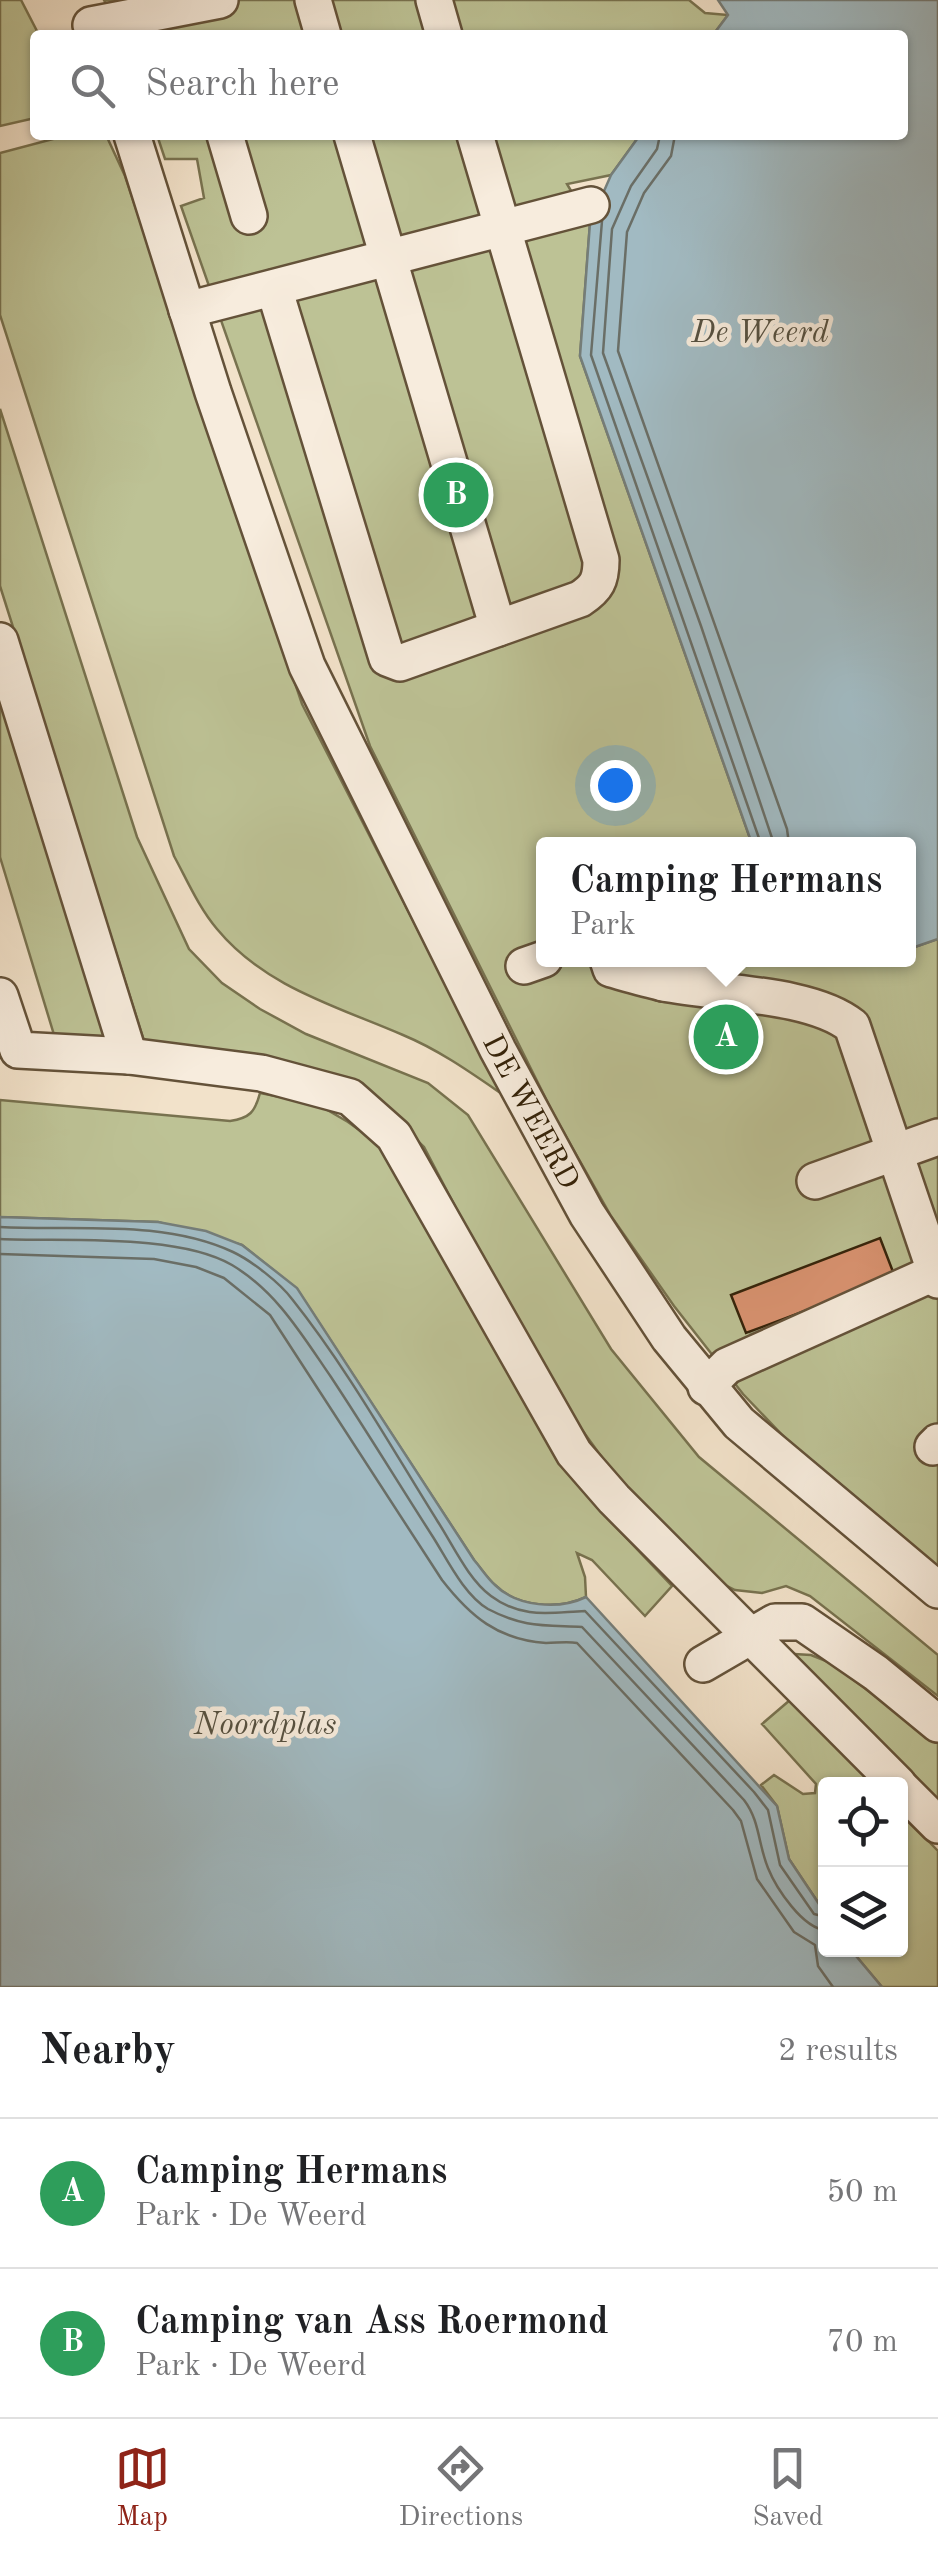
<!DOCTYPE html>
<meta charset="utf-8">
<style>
body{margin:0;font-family:"Old Standard TT",serif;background:#f2f2f2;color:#202124}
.controls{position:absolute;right:30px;bottom:30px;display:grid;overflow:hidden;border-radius:10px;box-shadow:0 2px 8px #0004}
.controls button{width:90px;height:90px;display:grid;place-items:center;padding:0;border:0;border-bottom:2px solid #e0e0e0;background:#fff;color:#202124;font:50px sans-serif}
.you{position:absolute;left:615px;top:785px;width:35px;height:35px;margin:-25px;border:8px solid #fff;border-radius:50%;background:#1a73e8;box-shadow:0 0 0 15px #1a73e833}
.badge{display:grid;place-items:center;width:65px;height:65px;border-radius:50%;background:#8f2418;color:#fff;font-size:32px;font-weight:700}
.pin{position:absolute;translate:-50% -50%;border:5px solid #fff;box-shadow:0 2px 10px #0006}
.popup{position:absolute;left:536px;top:837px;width:380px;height:130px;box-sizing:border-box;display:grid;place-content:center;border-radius:10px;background:#fff;filter:drop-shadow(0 2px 8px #0005);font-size:32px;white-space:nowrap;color:#757577}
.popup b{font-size:38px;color:#202124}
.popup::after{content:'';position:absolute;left:50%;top:100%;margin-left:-20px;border:20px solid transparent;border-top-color:#fff}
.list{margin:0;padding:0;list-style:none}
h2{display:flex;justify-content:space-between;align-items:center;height:130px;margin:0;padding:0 40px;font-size:42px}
h2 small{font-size:32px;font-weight:400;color:#757577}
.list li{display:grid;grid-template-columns:65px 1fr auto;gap:30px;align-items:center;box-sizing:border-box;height:150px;padding:0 40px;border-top:2px solid #e0e0e0}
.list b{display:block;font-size:38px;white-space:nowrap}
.list p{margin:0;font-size:32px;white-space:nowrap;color:#757577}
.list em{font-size:32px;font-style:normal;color:#757577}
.icon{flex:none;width:55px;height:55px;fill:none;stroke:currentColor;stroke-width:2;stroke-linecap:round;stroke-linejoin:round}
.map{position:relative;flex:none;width:938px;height:1987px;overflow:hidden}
.search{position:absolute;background:#fff;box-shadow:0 2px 8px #0004;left:30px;right:30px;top:30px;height:110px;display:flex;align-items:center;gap:25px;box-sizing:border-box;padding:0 35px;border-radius:10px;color:#757577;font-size:38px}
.sheet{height:430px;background:#fff}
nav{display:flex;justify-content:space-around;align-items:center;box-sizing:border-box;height:140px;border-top:2px solid #e0e0e0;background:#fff;font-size:28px;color:#757577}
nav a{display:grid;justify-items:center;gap:5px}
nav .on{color:#8f2418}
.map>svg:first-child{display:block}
</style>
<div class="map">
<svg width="938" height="1987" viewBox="0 0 938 1987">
<rect width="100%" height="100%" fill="#f2e2ca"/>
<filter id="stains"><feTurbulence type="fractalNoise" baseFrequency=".002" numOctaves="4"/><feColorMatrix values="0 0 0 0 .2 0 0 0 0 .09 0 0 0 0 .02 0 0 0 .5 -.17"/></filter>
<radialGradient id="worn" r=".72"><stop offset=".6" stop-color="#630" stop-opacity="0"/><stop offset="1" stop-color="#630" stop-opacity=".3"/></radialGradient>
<path fill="#bdc295" stroke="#78724f" stroke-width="2.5" d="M0,0H21L39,35H35V118L0,126Z
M104,0H689L705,13L728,15L713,35H123Z
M68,135H106L125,176L302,704L502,1094C470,1072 439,1050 403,1035C336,1006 265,987 217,929C199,908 187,880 174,856L0,315V153Z
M157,135H640L611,175L567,184L590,223L580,356L752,844H544V960H908L909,949L938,939V1567L787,1440L743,1394L674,1306L611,1216L555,1117L370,746L181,206L204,198L197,159H165Z
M0,409L137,837L189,949L222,983L260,1009L306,1034L428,1083L468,1115L611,1349L699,1457L938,1655V1696L810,1596L786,1586L762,1593L735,1590L713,1579L614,1474L569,1412L494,1281L424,1147L368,1092L319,1070L144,1041L0,586Z
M0,692L105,1038H55L0,857Z
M260,1093L317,1104L348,1122L376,1142L401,1177L564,1465L599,1509L672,1586L645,1616L592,1560L577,1553L585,1577L586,1597C559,1610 517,1607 495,1585C487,1578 481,1568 474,1560L297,1289L242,1245L158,1222L0,1217V1100L230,1121C250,1118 255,1112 260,1093Z
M794,1654L811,1655L831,1663L938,1743V1809L793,1663Z
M790,1700L873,1784H826L825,1913L789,1859L777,1806L761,1785L774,1775L803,1794L815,1793L816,1784L762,1724Z
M901,1813L938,1851V1987H882L851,1950H900Z"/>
<path fill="#a1bac2" stroke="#757d78" stroke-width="2.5" d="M718,0H938V939L909,949L908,844H752L580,356L590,223L611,175L640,135H903V35H713L728,15Z
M0,1217L158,1222L206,1231L242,1245L297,1288L474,1560C481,1568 487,1578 495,1585C517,1607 559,1610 586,1597L777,1806L789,1859L825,1913L826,1950H851L882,1987H0Z"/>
<path fill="#0003" d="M879,1241L901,1292L756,1347L748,1332Z"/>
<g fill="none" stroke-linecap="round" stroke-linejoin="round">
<path stroke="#6a6e66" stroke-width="2.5" d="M660,135L657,149L631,186L612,229L603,353L701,626L774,844
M675,135L671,156L644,193L627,232L618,351L787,829L789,844
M602,221L591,355L761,844
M0,1227C76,1231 162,1219 233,1252C252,1261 280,1283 292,1299C347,1368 391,1447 438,1522C453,1545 468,1579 491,1596C523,1620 553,1612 585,1611L754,1792L768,1810L780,1865L814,1914L826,1917
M0,1239C64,1242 177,1233 232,1265C277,1292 302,1335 331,1377C366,1430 399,1484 433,1537C447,1559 464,1595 488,1609C524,1628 545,1625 582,1627L744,1800C760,1821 758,1844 768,1868C776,1888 803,1929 826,1930
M0,1254L154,1259L196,1267L224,1278L270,1315L442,1580C470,1616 498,1640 546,1643C557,1643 567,1641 577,1643L733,1810L741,1821L757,1879L794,1932L815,1945L818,1966L833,1987"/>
</g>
<path fill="#da9371" stroke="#342209" stroke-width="2.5" d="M880,1238L895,1277L746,1333L731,1295Z"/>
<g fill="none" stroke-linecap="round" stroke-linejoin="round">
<g stroke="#645239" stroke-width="40">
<g id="minor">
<path d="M313,0L323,35"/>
<path d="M434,0L444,35"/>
<path d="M91,25L220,0"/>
<path id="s1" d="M132,135L213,392L307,666L498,1050L587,1214L669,1338L739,1423L938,1590"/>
<path d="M225,135L249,216"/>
<path d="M352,135L498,628"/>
<path d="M274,288L387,658L400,663L580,599C597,588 601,580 601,560L475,135"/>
<path d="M187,310L591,205"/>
<path d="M0,641L129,1056"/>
<path d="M608,960L611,969C629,974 646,979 664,983C717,994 811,993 852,1026L938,1280"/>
<path d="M524,966L544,959"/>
<path d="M663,983L666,970L699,960"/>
<path d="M0,996L18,1050L129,1056L261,1073L350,1097L394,1136L574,1453L614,1499L898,1784"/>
<path d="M815,1181L938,1137"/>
<path d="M706,1387L727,1366L938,1271"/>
<path d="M933,1447L938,1442"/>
<path d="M703,1664L775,1622H802L876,1673L938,1724"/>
<path d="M900,1787L938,1825"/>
</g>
</g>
<use href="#minor" stroke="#f7ecdd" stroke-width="35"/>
</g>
<g text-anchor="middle" stroke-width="9" stroke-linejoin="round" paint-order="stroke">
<g font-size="30" fill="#342209" stroke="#f7ecdd">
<text dy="10" stroke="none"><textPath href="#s1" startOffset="1058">DE WEERD</textPath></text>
</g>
<g font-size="32" font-style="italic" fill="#555040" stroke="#f7ecdd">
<text x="760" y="342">De Weerd</text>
<text x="265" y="1734">Noordplas</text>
</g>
</g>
<rect width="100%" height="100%" filter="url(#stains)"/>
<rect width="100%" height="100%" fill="url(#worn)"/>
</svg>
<div class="controls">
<button><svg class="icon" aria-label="locate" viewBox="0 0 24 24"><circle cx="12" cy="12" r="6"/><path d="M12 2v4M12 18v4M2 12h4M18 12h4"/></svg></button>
<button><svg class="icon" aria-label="layers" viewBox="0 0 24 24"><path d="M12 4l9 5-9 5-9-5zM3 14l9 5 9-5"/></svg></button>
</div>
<div class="you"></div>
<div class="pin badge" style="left:726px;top:1037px;background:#2e9e5b">A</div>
<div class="popup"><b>Camping Hermans</b>Park</div>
<div class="pin badge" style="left:456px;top:495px;background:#2e9e5b">B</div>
<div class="search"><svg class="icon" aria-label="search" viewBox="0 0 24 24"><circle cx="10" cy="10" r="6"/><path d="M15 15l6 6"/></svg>Search here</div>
</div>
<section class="sheet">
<h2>Nearby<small>2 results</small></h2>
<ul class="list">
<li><span class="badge" style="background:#2e9e5b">A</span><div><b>Camping Hermans</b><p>Park · De Weerd</p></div><em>50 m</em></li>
<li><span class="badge" style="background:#2e9e5b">B</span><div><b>Camping van Ass Roermond</b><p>Park · De Weerd</p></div><em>70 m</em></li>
</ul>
</section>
<nav>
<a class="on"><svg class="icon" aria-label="map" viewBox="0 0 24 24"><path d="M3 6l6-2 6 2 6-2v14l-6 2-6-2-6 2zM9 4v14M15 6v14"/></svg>Map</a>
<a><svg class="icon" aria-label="directions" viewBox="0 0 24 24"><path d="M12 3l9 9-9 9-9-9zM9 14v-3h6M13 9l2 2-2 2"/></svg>Directions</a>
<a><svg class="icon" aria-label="saved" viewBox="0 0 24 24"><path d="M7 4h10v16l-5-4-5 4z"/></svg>Saved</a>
</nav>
